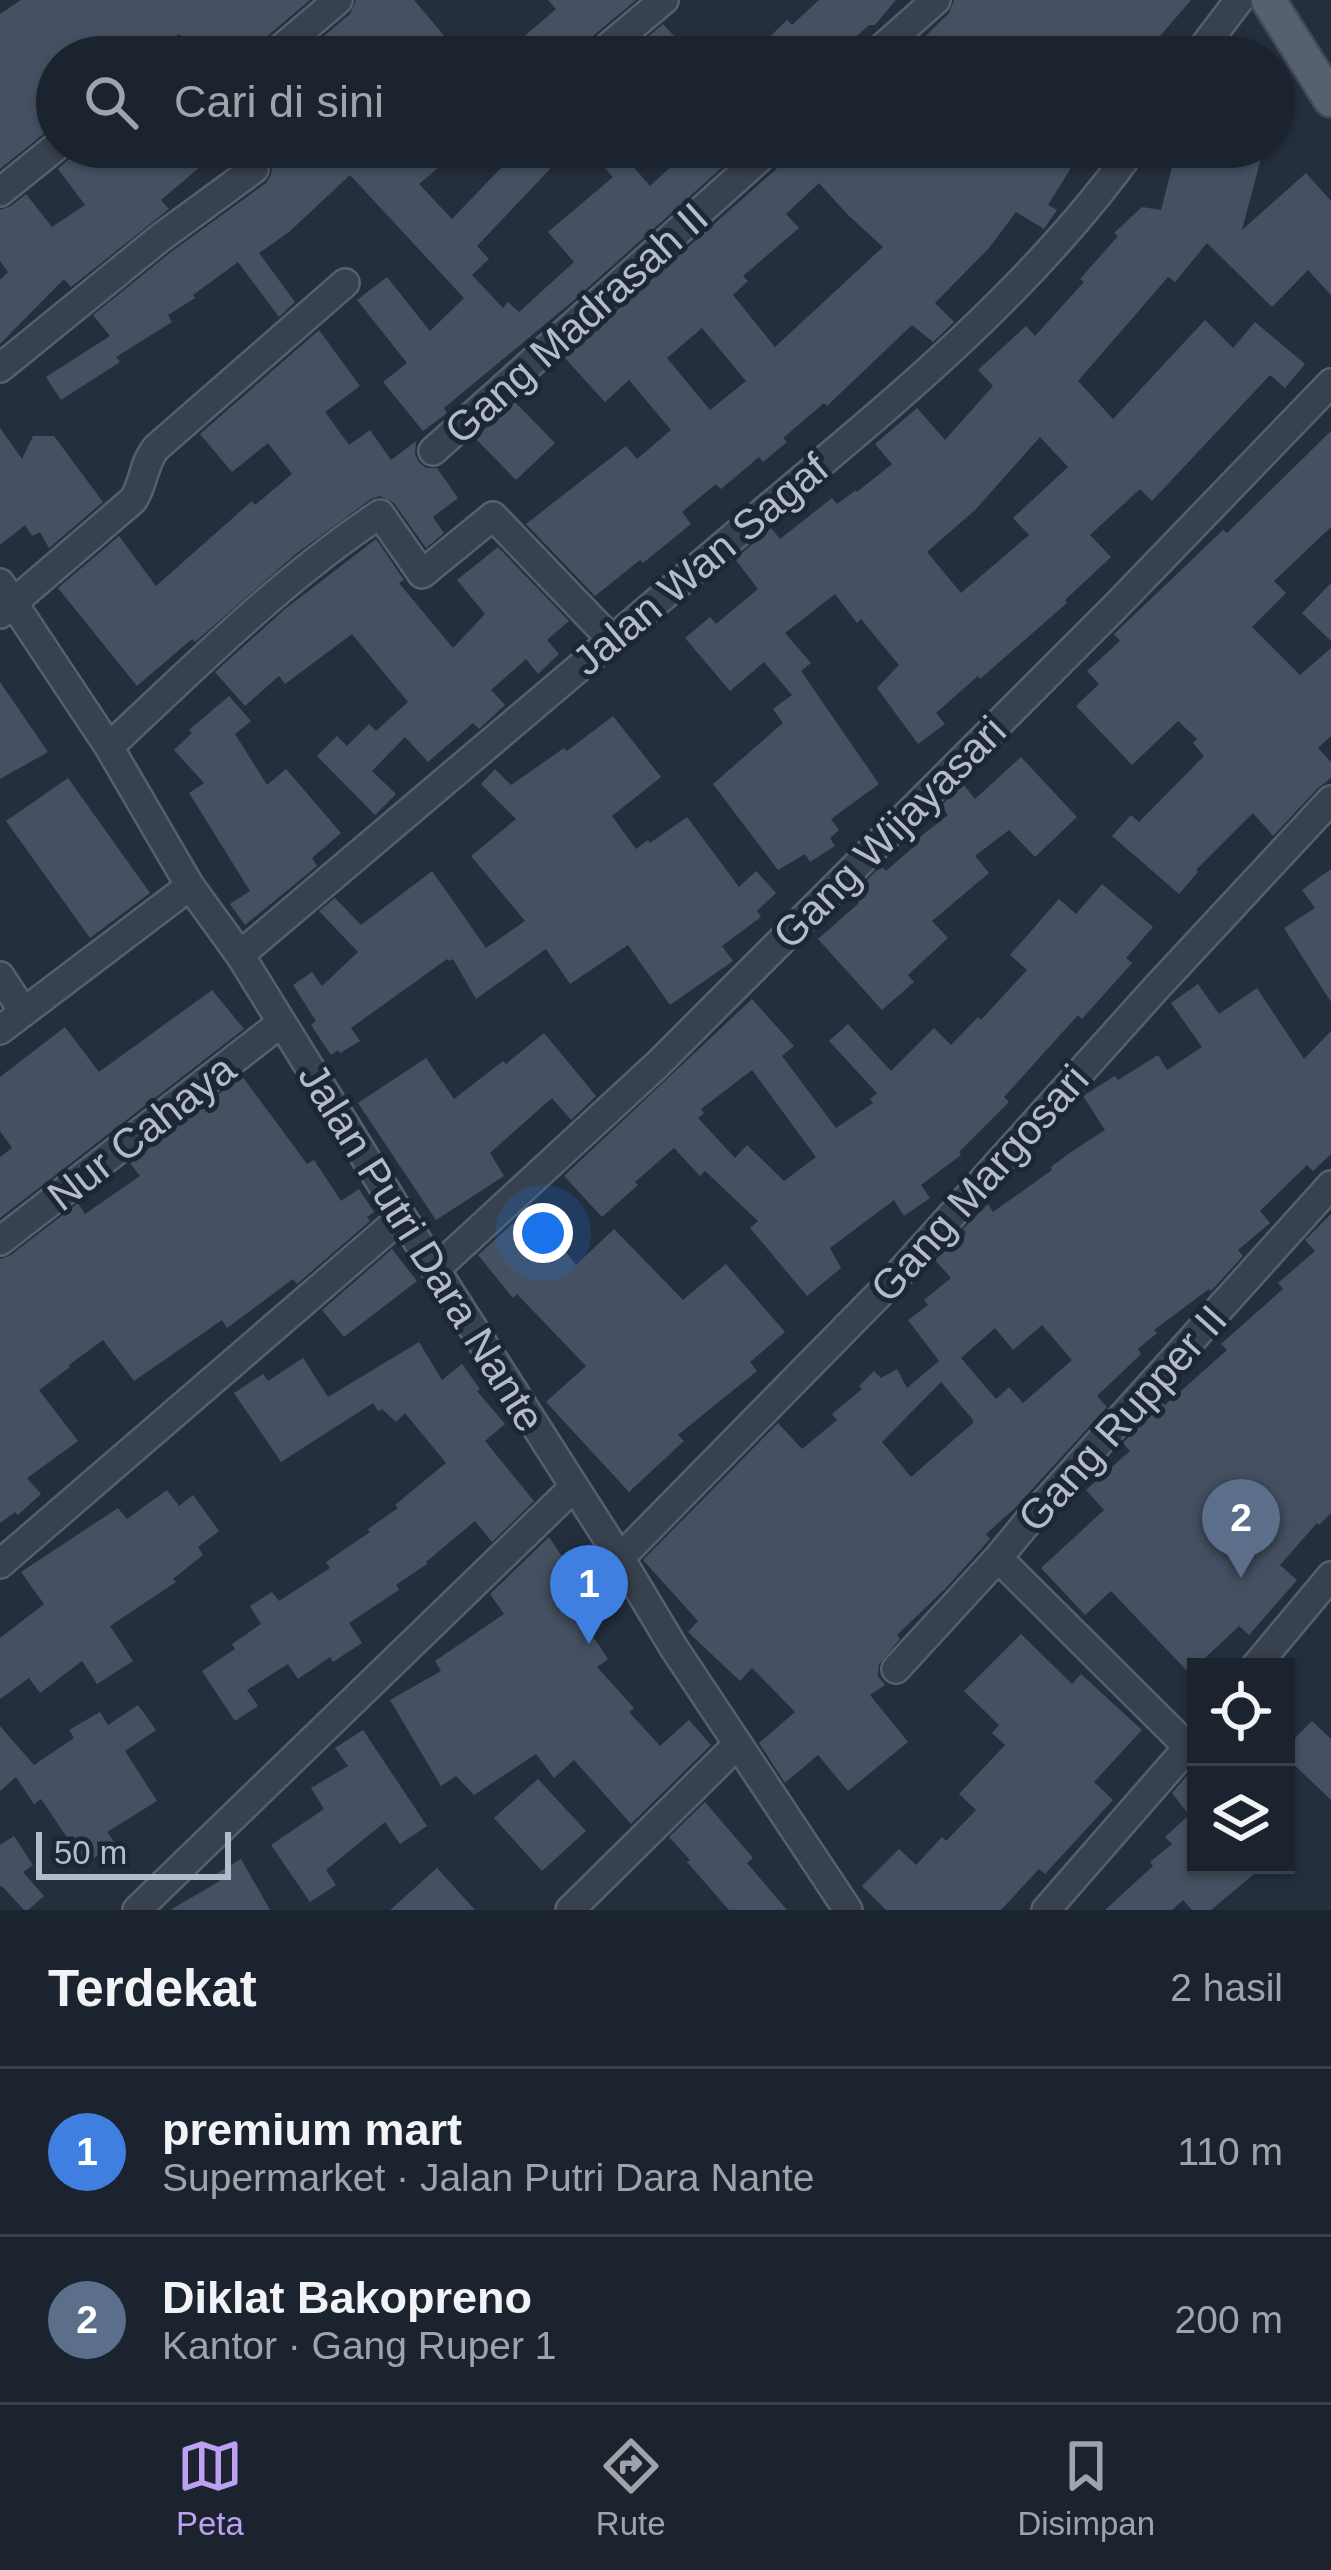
<!DOCTYPE html>
<html lang="id">
<meta charset="utf-8">
<style>
body{margin:0;font-family:Arial,sans-serif;background:#242b36;color:#f1f3f6}
.controls{position:absolute;right:36px;bottom:36px;display:grid;overflow:hidden;border-radius:0px;box-shadow:0 3px 9px #0004}
.controls button{width:108px;height:108px;display:grid;place-items:center;padding:0;border:0;border-bottom:3px solid #39404a;background:#1b232e;color:#f1f3f6;font:60px sans-serif}
.scale{position:absolute;left:36px;bottom:30px;width:195px;box-sizing:border-box;padding-left:12px;border:6px solid #b4bcc9;border-top:0;font-size:33px;line-height:42px;white-space:nowrap;color:#b4bcc9;-webkit-text-stroke:9px #1d2633;paint-order:stroke}
.you{position:absolute;left:543px;top:1233px;width:42px;height:42px;margin:-30px;border:9px solid #fff;border-radius:50%;background:#1a73e8;box-shadow:0 0 0 18px #1a73e833}
.badge{display:grid;place-items:center;width:78px;height:78px;border-radius:50%;background:#bca0f2;color:#fff;font-size:39px;font-weight:700}
.pin{position:absolute;translate:-50% -99px;filter:drop-shadow(0 3px 6px #0008)}
.pin::after{content:'';position:absolute;top:63px;width:42px;height:36px;background:inherit;clip-path:polygon(0 0,100% 0,50% 100%)}
.list{margin:0;padding:0;list-style:none}
h2{display:flex;justify-content:space-between;align-items:center;height:156px;margin:0;padding:0 48px;font-size:51px}
h2 small{font-size:39px;font-weight:400;color:#a0a4aa}
.list li{display:grid;grid-template-columns:78px 1fr auto;gap:36px;align-items:center;box-sizing:border-box;height:168px;padding:0 48px;border-top:3px solid #39404a}
.list b{display:block;font-size:45px;white-space:nowrap}
.list p{margin:0;font-size:39px;white-space:nowrap;color:#a0a4aa}
.list em{font-size:39px;font-style:normal;color:#a0a4aa}
.icon{flex:none;width:66px;height:66px;fill:none;stroke:currentColor;stroke-width:2;stroke-linecap:round;stroke-linejoin:round}
.map{position:relative;flex:none;width:1331px;height:1910px;overflow:hidden}
.search{position:absolute;background:#1b232e;box-shadow:0 3px 9px #0004;left:36px;right:36px;top:36px;height:132px;display:flex;align-items:center;gap:30px;box-sizing:border-box;padding:0 42px;border-radius:66px;color:#a0a4aa;font-size:45px}
.sheet{height:492px;background:#1b232e}
nav{display:flex;justify-content:space-around;align-items:center;box-sizing:border-box;height:168px;border-top:3px solid #39404a;background:#1b232e;font-size:33px;color:#a0a4aa}
nav a{display:grid;justify-items:center;gap:6px}
nav .on{color:#bca0f2}
.map>svg:first-child{display:block}
</style>
<div class="map">
<svg width="1331" height="1910" viewBox="0 0 1331 1910">
<rect width="100%" height="100%" fill="#242f3e"/>
<path fill="#455162" fill-rule="evenodd" d="M21,0H310L259,43L253,57H196L192,47L179,34L172,39L156,42L148,57H57V128L46,132L0,169V14Z
M356,0H414L462,57H397L385,43L368,57H299L350,14Z
M548,0H636L568,57H500L556,9Z
M819,0H896L875,25H869L833,57H749L787,20L792,25Z
M954,0H1191L1142,57H904L949,13Z
M663,24L694,57H624Z
M75,147H121L136,167L160,147H220V150L161,200L169,209L71,287L64,279L0,344V280L8,272L0,261V210L11,206L26,194L52,227L85,205L58,169L69,159Z
M260,147H463L419,184L452,219L521,147H571L477,246L489,259L472,275L503,308L508,302L519,312L574,262L548,232L613,177L585,147H616L650,186L692,147H729L736,155L573,301L444,408L447,413L423,431L383,382L407,363L357,300L387,277L430,331L464,298L350,175L289,232L259,253L295,302L279,317L238,262L193,295L195,298L168,315L172,322L116,357L120,362L61,400L46,377L110,336L93,315L171,252L266,183L271,175L272,166Z
M801,147H1084L1048,205L1057,210L1044,229L1016,212L989,248L935,303L954,322L933,342L912,325L827,406L824,403L783,438L787,442L763,462L759,457L721,489L716,484L682,512L691,524L643,563L640,560L595,596L526,524L626,446L637,459L671,430L629,380L605,402L564,357ZM819,183L848,215L883,247L775,347L733,295L748,281L743,276L799,228L786,214ZM702,328L746,381L710,410L667,358Z
M1177,147H1264L1242,230L1306,173L1331,201V295L1308,270L1272,307L1207,243L1175,282L1168,277L1078,381L1113,419L1205,320L1233,348L1255,322L1305,364L1285,388L1270,375L1152,501L1140,489L1090,535L1111,557L1065,600L1067,603L980,679L978,676L936,713L945,724L918,744L877,688L899,665L861,619L857,623L835,594L785,633L811,663L801,671L879,784L831,819L839,830L830,838L835,846L810,862L805,854L778,870L713,784L783,723L773,709L792,695L764,662L730,691L685,638L710,617L716,624L758,589L735,559L771,528L780,539L832,498L837,504L856,490L857,492L892,464L875,444L917,408L945,440L993,386L978,370L1026,326L1035,336L1084,282L1080,279L1118,236L1114,233L1142,207L1161,210ZM1040,437L1068,467L1013,518L1029,535L961,593L927,552L975,510Z
M319,330L360,386L325,412L349,445L370,430L391,460L416,441L415,454L419,462L426,468H437L458,498L433,517L444,533L426,548L394,503L380,496L371,499L297,553L195,642L192,639L137,686L58,588L119,536L156,586L252,501L255,505L292,474L268,443L232,472L200,434Z
M515,402L555,443L516,480L475,438Z
M0,428L22,459L33,436H54L103,502L49,548L40,532L32,536L25,525L0,545Z
M1331,431V527L1274,581L1286,593L1252,627L1300,675L1331,648V736L1318,748L1331,762V778L1318,788L1273,836L1253,813L1196,870L1198,872L1179,894L1112,836L1131,815L1139,822L1204,756L1193,743L1197,739L1178,721L1132,765L1076,706L1099,684L1087,671L1120,641L1114,634L1223,530L1227,533Z
M376,539L404,580L399,583L453,648L485,614L457,580L498,547L569,621L547,640L559,654L538,674L526,659L491,690L505,705L479,729L473,723L428,762L405,737L372,771L396,794L375,815L317,756L337,736L347,746L369,724L376,731L408,702L352,634L285,684L279,676L245,706L215,672L285,609Z
M1331,583V641L1302,613Z
M0,682L48,752L0,779Z
M229,696L251,721L235,734L267,785L286,769L341,833L312,858L317,866L245,925L230,904L250,891L189,793L204,783L174,750L192,733L189,730Z
M613,716L661,777L612,816L636,849L648,840L650,843L687,817L739,887L756,871L776,893L757,911L761,917L722,946L733,961L670,1005L628,945L570,984L546,949L476,999L453,959L449,961L447,959L351,1028L360,1041L340,1053L338,1050L331,1055L311,1025L316,1021L293,985L312,972L322,986L358,952L319,911L335,898L361,925L432,871L486,948L525,921L471,856L516,819L481,784L495,769L511,785L564,748L567,751Z
M1021,757L1077,817L1035,857L1009,830L975,856L989,873L932,921L948,938L908,975L914,982L882,1010L818,939L859,903L852,895L881,866L886,871L918,843L916,840L948,815L941,806L963,784L975,799Z
M68,778L150,893L90,938L6,821Z
M1331,869V1002L1284,928L1315,908L1302,890Z
M1102,884L1153,927L1126,958L1132,963L1082,1019L1078,1015L1004,1097L1009,1102L959,1152L961,1155L921,1185L930,1198L904,1216L894,1200L830,1248L841,1268L807,1296L750,1228L758,1221L705,1171L700,1176L674,1148L635,1182L638,1185L602,1217L564,1176L752,999L794,1046L782,1056L836,1128L873,1103L870,1099L877,1093L829,1041L848,1024L891,1071L934,1028L951,1045L978,1017L981,1020L1027,970L1010,955L1059,899L1076,914ZM752,1070L816,1157L784,1181L747,1145L735,1158L698,1118L704,1113L701,1109Z
M1198,984L1219,1014L1257,988L1304,1059L1331,1031V1154L1313,1171L1307,1165L1260,1211L1270,1223L1238,1250L1243,1256L1211,1291L1209,1289L1154,1330L1157,1333L1138,1349L1141,1354L1097,1396L1107,1407L1016,1507L986,1534L990,1539L945,1589L897,1635L900,1639L879,1664L878,1676L885,1685L870,1695L908,1742L848,1791L818,1755L785,1783L759,1743L795,1712L752,1668L740,1681L688,1632L698,1621L643,1560L778,1423L802,1449L837,1420L832,1414L862,1389L859,1386L874,1371L881,1378L897,1369L907,1388L939,1361L908,1320L928,1305L924,1300L951,1278L935,1260L966,1233L963,1229L988,1204L993,1212L1052,1170L1051,1167L1068,1154L1105,1130L1083,1096L1115,1076L1118,1080L1158,1055L1167,1070L1202,1047L1171,1003ZM1042,1325L1072,1360L1023,1403L1009,1387L996,1399L961,1358L995,1328L1013,1350ZM941,1382L973,1420V1423L911,1477L882,1442Z
M212,990L244,1029L0,1218V1157L12,1148L0,1131V1077L65,1027L99,1072Z
M544,1033L596,1096L571,1120L552,1098L490,1153L504,1176L436,1220L358,1103L426,1058L454,1099L503,1061L506,1064Z
M242,1076L307,1164L314,1160L341,1201L359,1189L374,1212L367,1217L370,1221L297,1284L293,1279L227,1328L222,1320L134,1381L103,1340L69,1365L70,1367L39,1390L78,1441L27,1478L41,1494L18,1515L15,1512L0,1523V1259L11,1255L78,1203L85,1214L140,1176L130,1163Z
M531,1207L576,1265L614,1229L683,1300L726,1264L785,1332L750,1362L757,1371L678,1435L684,1441L629,1492L546,1402L586,1366L517,1294L513,1298L478,1255Z
M1331,1214V1513L1319,1525L1317,1523L1280,1565L1297,1580L1249,1635L1239,1626L1189,1673L1111,1591L1085,1615L1041,1568L1104,1510L1086,1490L1130,1451L1123,1443L1162,1402L1165,1405L1227,1350L1221,1344L1283,1289L1278,1283L1315,1251L1305,1240Z
M392,1249L417,1281L344,1337L322,1310Z
M419,1342L442,1380L462,1364L480,1389L477,1391L505,1424L485,1441L534,1501L492,1542L475,1521L426,1562L427,1564L396,1585L399,1590L349,1623L362,1643L333,1662L330,1657L298,1679L288,1664L247,1690L258,1706L235,1721L202,1671L235,1649L232,1644L261,1624L250,1606L272,1592L279,1601L330,1568L326,1562L370,1532L368,1529L398,1508L395,1505L446,1463L405,1413L396,1422L382,1409L378,1411L373,1403L281,1462L234,1393L263,1374L268,1381L303,1358L328,1397Z
M167,1490L179,1506L193,1495L219,1531L198,1547L203,1555L173,1579L176,1582L110,1626L133,1661L97,1684L82,1661L40,1693L29,1678L0,1699V1638L44,1604L21,1572L118,1508L127,1519Z
M549,1537L569,1567L567,1569L579,1587L577,1588L590,1605L578,1614L608,1659L597,1667L634,1708L629,1712L660,1746L689,1720L711,1745L631,1824L574,1760L554,1778L536,1754L474,1795L456,1776L441,1786L390,1700L441,1671L435,1661L504,1614L490,1594Z
M1021,1634L1072,1684L1081,1674L1142,1730L1094,1782L1113,1800L1045,1874L1039,1869L1001,1910H886L862,1886L899,1849L916,1865L942,1837L946,1841L976,1810L959,1794L1005,1745L992,1733L999,1725L964,1691Z
M138,1705L156,1730L125,1751L157,1801L107,1832L115,1843L85,1864L41,1799L34,1804L16,1777L0,1791V1726L34,1765L74,1738L69,1730L100,1712L108,1725Z
M1312,1721L1331,1739V1800L1286,1757V1747Z
M363,1730L427,1826L400,1844L385,1822L326,1870L336,1885L310,1902L271,1845L324,1809L311,1788L348,1766L335,1748Z
M1196,1765V1865H1265L1211,1910H1192L1183,1900L1172,1910H1105L1153,1866L1150,1862L1172,1844L1165,1837L1189,1815L1172,1793Z
M538,1779L586,1831L542,1871L494,1818Z
M705,1802L753,1858L747,1863L787,1910H729L687,1862L690,1860L669,1837Z
M14,1836L33,1865L23,1872L44,1896L28,1910H24L2,1886L0,1887V1845Z
M241,1859L270,1910H170L220,1881L216,1874Z
M437,1868L475,1910H390Z"/>
<g fill="none" stroke-linecap="round" stroke-linejoin="round">
<g stroke="#565f6c" stroke-width="32">
<path id="minor" d="M166,57H177
M271,57L338,0
M596,57L664,0
M872,57L936,0
M1196,57L1239,0
M0,192L57,146
M0,368L160,238L254,169L238,147
M433,451L772,147
M0,583L109,747L190,886L240,955L402,1217L620,1558L674,1648L848,1910
M0,614L133,500C144,484 143,464 156,448L345,283
M109,747C196,666 281,580 380,514L422,574L493,516L612,640
M240,955C404,816 568,677 732,538C874,418 1025,300 1134,147
M0,976L23,1011
M0,1030L190,886
M0,1241L281,1023
M436,1269L658,1064L1117,605L1331,383
M620,1558L897,1276L1158,986L1331,800
M0,1564L402,1217
M1255,1667L1331,1576
M896,1669L998,1558
M1188,1747L998,1558L1031,1518L1331,1185
M137,1910L573,1488
M570,1910L736,1746
M1046,1910L1196,1738"/>
</g>
<g stroke="#414a57" stroke-width="38">
<path id="major" d="M1268,0L1331,100"/>
</g>
<use href="#minor" stroke="#38414e" stroke-width="27"/>
<use href="#major" stroke="#56606e" stroke-width="33"/>
</g>
<g text-anchor="middle" stroke-width="10" stroke-linejoin="round" paint-order="stroke">
<g font-size="42" fill="#b4bcc9" stroke="#1d2633">
<text transform="translate(576 323) rotate(-42)" y="15">Gang Madrasah II</text>
<text transform="translate(700 564) rotate(-40)" y="15">Jalan Wan Sagaf</text>
<text transform="translate(889 832) rotate(-45)" y="15">Gang Wijayasari</text>
<text transform="translate(141 1132) rotate(-38)" y="15">Nur Cahaya</text>
<text transform="translate(979 1183) rotate(-48)" y="15">Gang Margosari</text>
<text transform="translate(422 1247) rotate(58)" y="15">Jalan Putri Dara Nante</text>
<text transform="translate(1122 1418) rotate(-48)" y="15">Gang Rupper II</text>
</g>
</g>
</svg>
<div class="controls">
<button><svg class="icon" aria-label="locate" viewBox="0 0 24 24"><circle cx="12" cy="12" r="6"/><path d="M12 2v4M12 18v4M2 12h4M18 12h4"/></svg></button>
<button><svg class="icon" aria-label="layers" viewBox="0 0 24 24"><path d="M12 4l9 5-9 5-9-5zM3 14l9 5 9-5"/></svg></button>
</div>
<div class="scale">50 m</div>
<div class="you"></div>
<div class="pin badge" style="left:589px;top:1644px;background:#3f7fe0">1</div>
<div class="pin badge" style="left:1241px;top:1578px;background:#5c6f8a">2</div>
<div class="search"><svg class="icon" aria-label="search" viewBox="0 0 24 24"><circle cx="10" cy="10" r="6"/><path d="M15 15l6 6"/></svg>Cari di sini</div>
</div>
<section class="sheet">
<h2>Terdekat<small>2 hasil</small></h2>
<ul class="list">
<li><span class="badge" style="background:#3f7fe0">1</span><div><b>premium mart</b><p>Supermarket · Jalan Putri Dara Nante</p></div><em>110 m</em></li>
<li><span class="badge" style="background:#5c6f8a">2</span><div><b>Diklat Bakopreno</b><p>Kantor · Gang Ruper 1</p></div><em>200 m</em></li>
</ul>
</section>
<nav>
<a class="on"><svg class="icon" aria-label="map" viewBox="0 0 24 24"><path d="M3 6l6-2 6 2 6-2v14l-6 2-6-2-6 2zM9 4v14M15 6v14"/></svg>Peta</a>
<a><svg class="icon" aria-label="directions" viewBox="0 0 24 24"><path d="M12 3l9 9-9 9-9-9zM9 14v-3h6M13 9l2 2-2 2"/></svg>Rute</a>
<a><svg class="icon" aria-label="saved" viewBox="0 0 24 24"><path d="M7 4h10v16l-5-4-5 4z"/></svg>Disimpan</a>
</nav>
